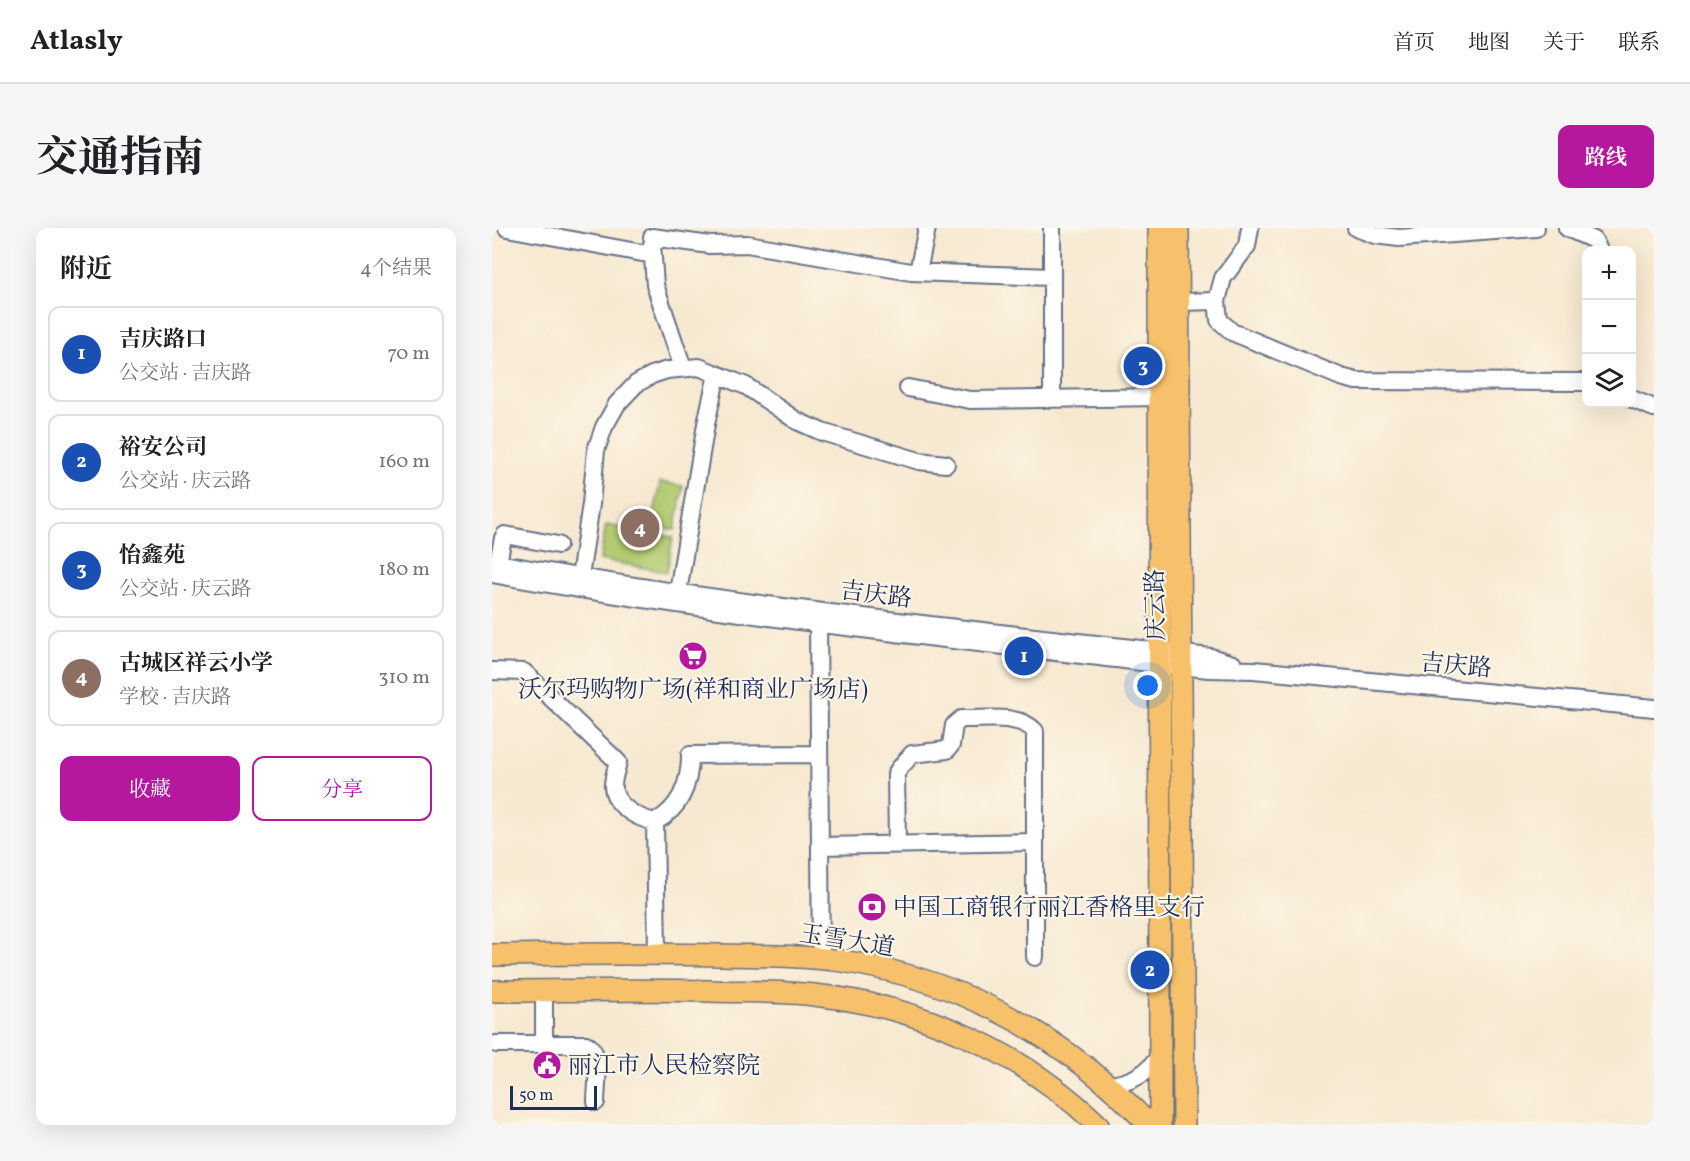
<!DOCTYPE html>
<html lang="zh">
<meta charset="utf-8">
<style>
body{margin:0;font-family:Vollkorn,"Noto Serif SC",serif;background:#f6f6f6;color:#202124}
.controls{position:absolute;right:18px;top:18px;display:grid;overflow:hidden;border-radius:12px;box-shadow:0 6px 24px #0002}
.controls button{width:54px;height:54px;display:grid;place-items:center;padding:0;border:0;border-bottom:2px solid #e0e0e0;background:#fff;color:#202124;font:30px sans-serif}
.scale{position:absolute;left:18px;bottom:15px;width:87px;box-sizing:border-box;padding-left:6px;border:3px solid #1b2f5e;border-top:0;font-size:16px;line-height:21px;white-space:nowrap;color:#1b2f5e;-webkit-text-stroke:4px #fcf5e5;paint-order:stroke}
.you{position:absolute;left:656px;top:458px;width:21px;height:21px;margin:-15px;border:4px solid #fff;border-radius:50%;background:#1a73e8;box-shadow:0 0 0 9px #1a73e833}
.badge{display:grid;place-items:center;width:39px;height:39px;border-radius:50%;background:#b5179e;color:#fff;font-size:20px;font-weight:700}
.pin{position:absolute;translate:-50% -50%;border:3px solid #fff;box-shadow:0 2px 6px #0006}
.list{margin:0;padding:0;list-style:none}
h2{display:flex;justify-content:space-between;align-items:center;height:78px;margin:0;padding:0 24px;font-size:26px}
h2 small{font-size:20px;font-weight:400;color:#757577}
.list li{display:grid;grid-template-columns:39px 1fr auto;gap:18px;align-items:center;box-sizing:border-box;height:96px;margin:0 12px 12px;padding:0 12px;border:2px solid #e0e0e0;border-radius:12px}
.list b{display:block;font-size:22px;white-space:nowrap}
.list p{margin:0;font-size:20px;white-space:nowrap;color:#757577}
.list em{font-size:20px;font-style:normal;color:#757577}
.actions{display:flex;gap:12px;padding:18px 24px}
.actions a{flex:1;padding:14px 0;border:2px solid #b5179e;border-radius:12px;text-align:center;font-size:21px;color:#b5179e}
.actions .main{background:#b5179e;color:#fff}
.icon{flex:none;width:33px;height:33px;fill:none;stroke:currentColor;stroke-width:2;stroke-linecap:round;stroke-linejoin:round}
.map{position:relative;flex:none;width:1162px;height:897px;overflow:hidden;border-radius:12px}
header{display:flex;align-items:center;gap:36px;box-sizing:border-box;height:84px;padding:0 30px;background:#fff;border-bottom:2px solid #e0e0e0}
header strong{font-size:28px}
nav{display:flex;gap:33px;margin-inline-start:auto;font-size:21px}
.intro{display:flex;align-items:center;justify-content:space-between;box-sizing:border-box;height:144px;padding:0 36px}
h1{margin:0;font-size:42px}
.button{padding:15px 27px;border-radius:12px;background:#b5179e;color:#fff;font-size:21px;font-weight:700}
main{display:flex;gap:36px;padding:0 36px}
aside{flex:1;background:#fff;border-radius:12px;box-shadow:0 6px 24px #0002}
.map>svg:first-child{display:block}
</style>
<header>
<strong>Atlasly</strong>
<nav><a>首页</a><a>地图</a><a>关于</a><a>联系</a></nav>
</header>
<div class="intro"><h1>交通指南</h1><a class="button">路线</a></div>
<main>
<aside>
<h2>附近<small>4个结果</small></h2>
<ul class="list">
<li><span class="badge" style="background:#1a4fb4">1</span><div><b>吉庆路口</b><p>公交站 · 吉庆路</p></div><em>70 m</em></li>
<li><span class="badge" style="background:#1a4fb4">2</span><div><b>裕安公司</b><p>公交站 · 庆云路</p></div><em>160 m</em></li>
<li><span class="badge" style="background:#1a4fb4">3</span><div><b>怡鑫苑</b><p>公交站 · 庆云路</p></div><em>180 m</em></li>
<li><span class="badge" style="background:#8d6e63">4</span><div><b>古城区祥云小学</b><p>学校 · 吉庆路</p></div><em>310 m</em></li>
</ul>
<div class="actions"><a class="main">收藏</a><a>分享</a></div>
</aside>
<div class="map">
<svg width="1162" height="897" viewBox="0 0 1162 897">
<rect width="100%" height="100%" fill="#fcf5e5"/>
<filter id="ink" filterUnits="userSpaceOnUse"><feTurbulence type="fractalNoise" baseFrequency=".0167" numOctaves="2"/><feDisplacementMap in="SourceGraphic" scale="12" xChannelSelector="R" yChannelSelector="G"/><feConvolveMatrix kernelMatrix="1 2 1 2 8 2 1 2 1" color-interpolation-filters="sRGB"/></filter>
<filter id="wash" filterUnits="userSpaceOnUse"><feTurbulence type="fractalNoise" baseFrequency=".008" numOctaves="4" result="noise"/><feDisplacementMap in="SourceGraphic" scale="24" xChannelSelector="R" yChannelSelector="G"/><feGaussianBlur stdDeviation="1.35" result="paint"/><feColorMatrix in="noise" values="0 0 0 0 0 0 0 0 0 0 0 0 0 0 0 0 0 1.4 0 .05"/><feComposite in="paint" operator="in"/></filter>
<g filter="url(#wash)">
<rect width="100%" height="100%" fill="#f7e9d1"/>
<path fill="#b3cb70" stroke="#677d67" stroke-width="1.5" d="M168,254L191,258L183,302L160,298Z
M114,297L181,309L175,344L108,332Z"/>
</g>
<g filter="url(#ink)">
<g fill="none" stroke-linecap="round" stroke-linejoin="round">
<g stroke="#687086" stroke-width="20">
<path id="minor" d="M15,0L161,27
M864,0L883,7L907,10L1044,0
M1075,0L1102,12L1107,22
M160,9L218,17L255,16L419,44L560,49
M160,16L163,57L191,140
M426,44L435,0
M725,73L731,50L755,18L758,0
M686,74L725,73L727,92L740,104L849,149L864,153L1094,154
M416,160L478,172L668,169
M560,170V0
M1140,171L1162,180
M0,334C238,378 479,401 719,429L741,436
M6,335L11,310L13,307L66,317
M0,346C221,386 444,410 667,436L717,441L762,442L1162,480
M88,349L99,276L104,222L112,199L125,176L144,156L160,147L175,142L207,139L254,158L305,193L330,204L427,233L454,236
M186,364L214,196L225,146
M326,395L329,731
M0,443L32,444L126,534C124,542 121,550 121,558C122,578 145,590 163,594C189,580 198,556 198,527L327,526
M163,594L165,726
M405,616L404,546L407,541L420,526L455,522L459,517L462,497L469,491C492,492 526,485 543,503V729
M328,618L543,614
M4,816H94C111,825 104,857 104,874
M52,816V763
M616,857C639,855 656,846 668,827"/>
</g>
<g stroke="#687086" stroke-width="24">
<path id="major" d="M667,0L668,897
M686,0L692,897
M0,727C76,726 152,725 227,727C268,728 309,727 350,733C468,751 575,809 657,897
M0,763C73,763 145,761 218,763C253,764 288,763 322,767C428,778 529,823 606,897"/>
</g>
<use href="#minor" stroke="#fff" stroke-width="16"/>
<use href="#major" stroke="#f6c16b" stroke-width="21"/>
</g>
</g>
<defs>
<g id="supermarket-disc" transform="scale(1.5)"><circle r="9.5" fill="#b5179e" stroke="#fcf5e5"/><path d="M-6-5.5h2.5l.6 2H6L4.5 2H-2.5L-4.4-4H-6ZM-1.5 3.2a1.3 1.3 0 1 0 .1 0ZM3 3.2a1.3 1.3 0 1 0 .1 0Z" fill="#fff"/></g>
<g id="bank-disc" transform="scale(1.5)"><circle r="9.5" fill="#b5179e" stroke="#fcf5e5"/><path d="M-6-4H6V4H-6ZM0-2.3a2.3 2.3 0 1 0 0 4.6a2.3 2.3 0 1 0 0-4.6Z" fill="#fff"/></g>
<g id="civic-disc" transform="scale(1.5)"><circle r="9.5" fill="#b5179e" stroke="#fcf5e5"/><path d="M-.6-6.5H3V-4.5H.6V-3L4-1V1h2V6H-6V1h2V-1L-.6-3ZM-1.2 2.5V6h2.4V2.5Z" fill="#fff"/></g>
</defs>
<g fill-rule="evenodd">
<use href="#supermarket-disc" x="201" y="428"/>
<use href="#bank-disc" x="380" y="679"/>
<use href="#civic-disc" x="55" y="837"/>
</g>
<g text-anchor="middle" stroke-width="4.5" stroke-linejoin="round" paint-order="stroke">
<g font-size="24" fill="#1b2f5e" stroke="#fcf5e5">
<text transform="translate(384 366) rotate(7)" y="8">吉庆路</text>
<text transform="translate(663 377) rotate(-91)" y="8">庆云路</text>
<text transform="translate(964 437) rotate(5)" y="8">吉庆路</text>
<text transform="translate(355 712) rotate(9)" y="8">玉雪大道</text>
</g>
<g font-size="24" fill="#1b2f5e" stroke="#fcf5e5" text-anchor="start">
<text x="201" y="469" text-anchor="middle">沃尔玛购物广场(祥和商业广场店)</text>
<text x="401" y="687">中国工商银行丽江香格里支行</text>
<text x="76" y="845">丽江市人民检察院</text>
</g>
</g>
</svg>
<div class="controls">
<button>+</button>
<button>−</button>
<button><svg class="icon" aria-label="layers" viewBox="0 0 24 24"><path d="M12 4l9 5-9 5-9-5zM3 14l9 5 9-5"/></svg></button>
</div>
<div class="scale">50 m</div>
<div class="you"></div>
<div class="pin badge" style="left:532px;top:428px;background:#1a4fb4">1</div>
<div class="pin badge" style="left:658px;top:742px;background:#1a4fb4">2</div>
<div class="pin badge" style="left:651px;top:138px;background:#1a4fb4">3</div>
<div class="pin badge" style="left:148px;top:300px;background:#8d6e63">4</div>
</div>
</main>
